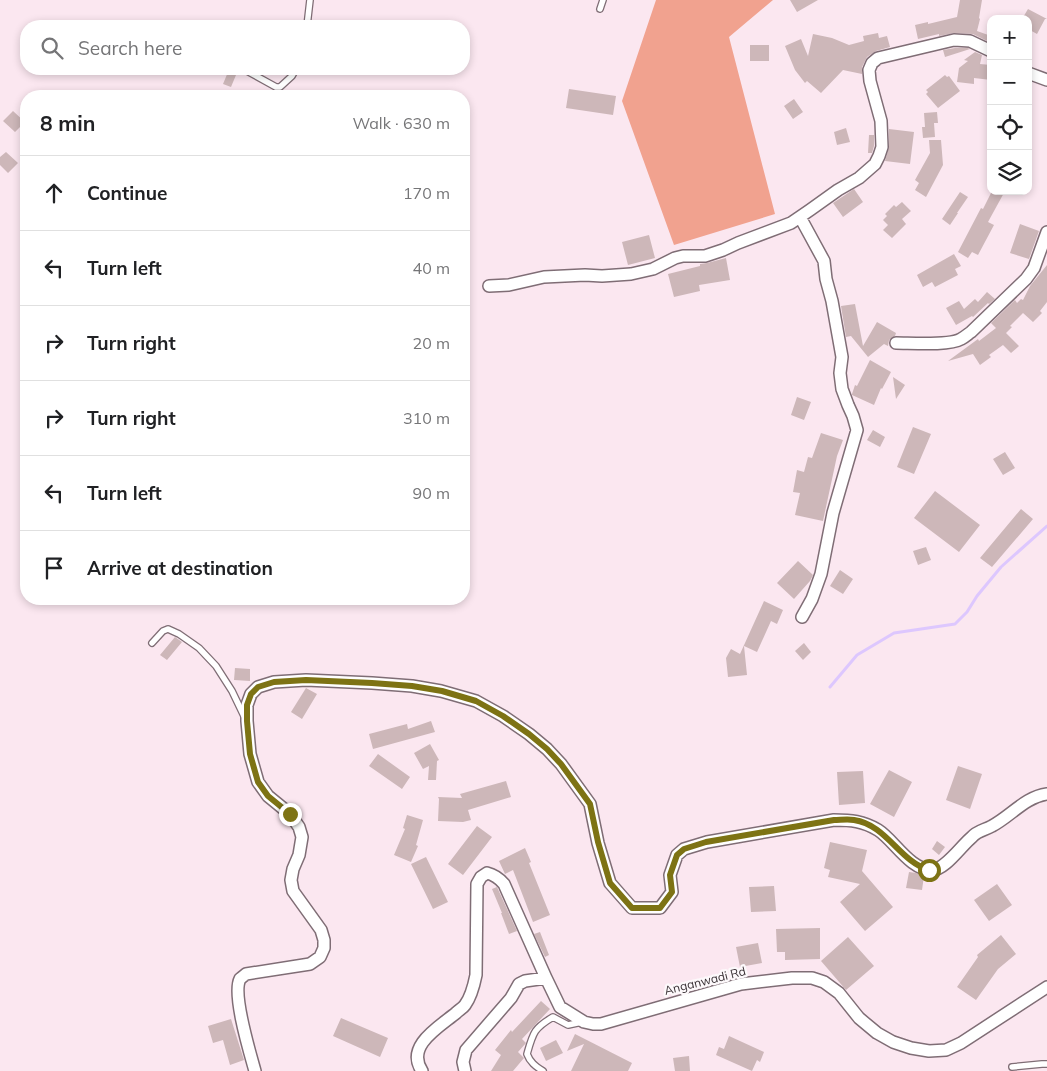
<!DOCTYPE html>
<meta charset="utf-8">
<style>
body{margin:0;font-family:Mulish,sans-serif;background:#f6f6f6;color:#202124}
.controls{position:absolute;right:15px;top:15px;display:grid;overflow:hidden;border-radius:10px;box-shadow:0 2px 8px #0003}
.controls button{width:45px;height:45px;display:grid;place-items:center;padding:0;border:0;border-bottom:1px solid #e0e0e0;background:#fff;color:#202124;font:25px sans-serif}
.stop{position:absolute;width:15px;height:15px;margin:-11px;border:4px solid #7d7314;border-radius:50%;background:#fff}
.stop.end{background:#7d7314;border-color:#fff;box-shadow:0 1px 5px #0008}
.list{margin:0;padding:0;list-style:none}
h2{display:flex;justify-content:space-between;align-items:center;height:65px;margin:0;padding:0 20px;font-size:21px}
h2 small{font-size:16px;font-weight:400;color:#757577}
.list li{display:grid;grid-template-columns:32px 1fr auto;gap:15px;align-items:center;box-sizing:border-box;height:75px;padding:0 20px;border-top:1px solid #e0e0e0}
.list b{display:block;font-size:19px;white-space:nowrap}
.list em{font-size:16px;font-style:normal;color:#757577}
.icon{flex:none;width:28px;height:28px;fill:none;stroke:currentColor;stroke-width:2;stroke-linecap:round;stroke-linejoin:round}
.map{position:relative;flex:none;width:1047px;height:1071px;overflow:hidden}
.search{position:absolute;background:#fff;box-shadow:0 2px 8px #0003;left:20px;top:20px;width:450px;height:55px;display:flex;align-items:center;gap:12px;box-sizing:border-box;padding:0 18px;border-radius:20px;color:#757577;font-size:19px}
.panel{position:absolute;background:#fff;box-shadow:0 2px 8px #0003;left:20px;top:90px;width:450px;height:515px;border-radius:20px}
.map>svg:first-child{display:block}
</style>
<div class="map">
<svg width="1047" height="1071" viewBox="0 0 1047 1071">
<rect width="100%" height="100%" fill="#fbe7f0"/>
<path fill="#f1a28f" d="M656,0H773L729,37L775,214L674,245L622,101Z"/>
<g fill="none" stroke-linecap="round" stroke-linejoin="round">
<path stroke="#ddc7fe" stroke-width="3" d="M830,687L857,655L894,633L955,624L967,612L977,596L1001,567L1047,526"/>
</g>
<path fill="#cdb7b9" d="M790,0H818L797,12Z
M960,0H982L979,18L980,19L977,31L991,36V43L973,34L954,33L939,36V34L918,39L915,25L928,22V24L957,17Z
M1028,9L1047,19H1045L1037,34L1028,29V19H1022Z
M878,33L879,38L887,36L890,47L876,51L867,57L862,67V74L843,70L821,93L807,81L805,83L795,70L785,46L801,39L808,56L813,34L832,38L849,45L864,41L863,36Z
M750,45H769V61H750Z
M955,48H968L970,49L945,57L943,50Z
M975,52L982,55L980,64L991,65V80L974,78V84L957,82L959,68L968,61L964,60Z
M228,72L236,75L231,87L223,84Z
M945,75L947,77L949,76L960,91L938,108L926,94L928,92L926,90Z
M569,89L616,96L613,115L566,108Z
M794,99L803,112L793,119L784,106Z
M13,111L25,122L15,132L3,121Z
M937,112L938,123H934L935,137L923,138L922,127H925L924,113Z
M846,128L850,142L837,145L834,132Z
M889,129L914,132L910,164L885,161L889,147Z
M869,135H874V146L872,153H868Z
M929,140H941L943,165L926,197L915,190L919,183L915,180L930,153Z
M6,152L18,163L8,173L0,165V157Z
M854,189L863,202L843,217L833,203Z
M992,191H1005L988,222L994,225L978,255L972,252L968,258L958,252L981,208L983,209Z
M960,192L968,197L957,213H958L950,225L942,219Z
M902,202L911,211L902,219L906,224L892,238L883,230L888,225L883,220L887,216L885,214L894,205L896,207Z
M1020,224L1039,231L1029,259L1010,253Z
M649,235L655,258L628,265L622,242Z
M954,254L961,266L955,269L958,275L935,287L932,282L923,287L917,275Z
M726,258L730,280L699,285L700,291L674,297L668,274L700,266V264L707,263Z
M1047,265V302L1040,311L1042,313L1033,322L1023,313L1010,326L1012,327L1006,333L1019,346L1011,353L1003,345L989,355L991,357L980,365L973,354L948,361L978,339L979,341L996,328L991,323L1015,300L1017,303L1021,299L1023,300L1030,286Z
M987,292L995,299L989,304L988,303L973,317L972,316L956,325L946,308L959,301L964,309L975,299L978,302Z
M855,304L863,346L877,322L896,333L895,336L889,340L888,346L884,344L868,357L851,336L846,337L841,306Z
M870,360L891,372L882,389L881,388L874,405L852,395V394L855,385L857,386Z
M893,377L905,385L896,399Z
M797,397L811,402L804,420L791,415Z
M913,427L931,434L914,474L897,467Z
M873,430L885,437L880,447L867,440Z
M821,433L843,440L837,456L823,521L795,515L800,493L793,492L797,470L804,472L808,457L812,458Z
M1005,452L1015,468L1003,475L993,459Z
M935,491L980,525L959,552L914,518Z
M1021,509L1033,519L992,567L980,558Z
M926,547L931,560L918,565L913,551Z
M798,561L813,575L810,581L794,599L777,583Z
M840,570L853,579L843,594L830,586Z
M764,601L783,610L777,624L771,621L757,652L744,646L747,675L728,677L726,658L731,649L740,654Z
M175,637L182,642L167,660L160,655Z
M804,643L811,652L803,660L795,651Z
M235,668L250,669V681L234,680Z
M306,688L317,694L302,719L291,712Z
M431,721L435,732L373,749L369,734L407,724L408,729Z
M430,744L439,760L437,761L436,780H428L429,766L423,769L414,753Z
M378,754L410,777L402,789L369,766Z
M958,766L982,774L970,809L946,800Z
M889,770L912,782L894,817L870,804Z
M863,771L865,803L839,805L837,772Z
M506,781L511,797L468,810L471,820L463,822L438,821L439,799L438,797L462,798L460,794Z
M407,815L423,820L416,845L418,846L411,862L394,855L405,829L403,828Z
M477,826L492,837L463,875L448,864Z
M937,841L945,847L939,855L932,849Z
M830,842L867,850L862,871L893,907L865,931L840,902L860,884L828,877L830,870L824,868Z
M525,848L531,862L529,863L550,915L533,922L513,870L505,874L499,861Z
M426,857L448,902L433,909L411,864Z
M909,872L916,873L924,876L922,890L906,888Z
M997,884L1012,905L989,921L974,900Z
M774,886L776,911L751,912L749,887Z
M497,887L517,931L509,934L501,913H502L492,889Z
M820,928V959L785,960V952H777L776,929Z
M540,932L549,955L545,957L534,934Z
M1001,935L1016,954L998,969L976,1000L957,987L978,957L977,955Z
M848,937L874,966L846,990L821,961Z
M758,943L762,963L740,967L736,947Z
M541,1001L550,1009L522,1039L526,1043L518,1052L524,1058L513,1071H491L501,1055L495,1050L511,1030L512,1032Z
M341,1018L388,1038L380,1057L333,1036Z
M231,1019L244,1060L230,1065L223,1040L213,1043L208,1026Z
M575,1034L632,1063L628,1071H571L584,1044L567,1051Z
M729,1036L764,1052L760,1062L757,1060L752,1071L716,1055L719,1047L724,1049Z
M556,1040L563,1053L546,1061L540,1048Z
M689,1056L690,1071H675L673,1058Z"/>
<g fill="none" stroke-linecap="round" stroke-linejoin="round">
<g stroke="#7f6d75" stroke-width="8">
<path id="lane" d="M600,9L603,0
M307,26L310,0
M247,71L276,87H280L292,76L296,69
M152,643L163,631L168,629L179,634L199,648L216,666L232,691L244,716
M1012,1067L1042,1064H1047
M543,1071C535,1066 530,1062 527,1054C533,1033 534,1028 553,1017L568,1025L582,1022"/>
</g>
<g stroke="#7f6d75" stroke-width="14">
<path id="street" d="M1028,73L1047,80
M800,217L824,261L826,279L832,301L842,357L840,373L842,389L848,405L853,416L857,430L833,513L821,574L812,599L802,617
M489,286L509,285L544,277L585,275L602,276L631,274L653,269L675,258L683,256H705L723,250L738,243L791,223L810,210L838,190L859,178L875,164L879,156L882,147L881,121L870,81L869,70L872,63L878,58L954,40L970,41L991,51
M896,343C911,343 949,346 961,339C965,337 968,334 971,332L1026,279L1034,268L1047,232
M255,1071C250,1053 232,994 240,979C241,978 246,974 246,974L310,964L320,957L324,948V940L321,930L293,891L291,880L293,869L299,855L302,837L299,827L290,814L268,796L258,782L250,754L247,721V705L251,694L258,687L274,682L306,680L372,683L412,686L441,691L476,701L503,716L529,734L547,749L561,764L590,804L598,843L610,883L632,908H660L672,892L670,875L677,855L684,849L707,842L834,820C851,820 863,821 878,830C894,840 910,870 932,870C945,870 961,846 972,837C977,831 985,830 992,826C1011,816 1025,797 1047,794
M422,1071C405,1046 439,1027 456,1013C459,1010 463,1008 465,1005C471,997 474,985 476,975L477,884L481,877L487,873C495,875 499,878 504,884L546,978
M465,1071L463,1062L466,1050L511,998L519,984L525,981L546,978L560,1007L584,1022L593,1024H601L741,984L792,978H812L824,982L839,993L859,1018L877,1033L893,1042L911,1048L929,1051L946,1050L961,1043L1047,987"/>
</g>
<use href="#lane" stroke="#fff" stroke-width="5.5"/>
<use href="#street" stroke="#fff" stroke-width="11"/>
</g>
<g fill="none" stroke-linecap="round" stroke-linejoin="round">
<path stroke="#7d7314" stroke-width="6" d="M290,814L268,796L258,782L250,754L247,721V705L251,694L258,687L274,682L306,680L372,683L412,686L442,691L476,701L503,716L529,734L547,749L561,764L590,804L598,842L610,883L632,908H660L672,892L670,875L677,855L684,849L706,842L834,820C840,820 848,819 854,820C887,825 899,861 929,870"/>
</g>
<g text-anchor="middle" stroke-width="4.5" stroke-linejoin="round" paint-order="stroke">
<g font-size="12" fill="#3a3236" stroke="#fdf9fb">
<text transform="translate(705 981) rotate(-14)" y="4">Anganwadi Rd</text>
</g>
</g>
</svg>
<div class="controls">
<button>+</button>
<button>−</button>
<button><svg class="icon" aria-label="locate" viewBox="0 0 24 24"><circle cx="12" cy="12" r="6"/><path d="M12 2v4M12 18v4M2 12h4M18 12h4"/></svg></button>
<button><svg class="icon" aria-label="layers" viewBox="0 0 24 24"><path d="M12 4l9 5-9 5-9-5zM3 14l9 5 9-5"/></svg></button>
</div>
<div class="stop" style="left:929px;top:870px"></div>
<div class="stop end" style="left:290px;top:814px"></div>
<div class="search"><svg class="icon" aria-label="search" viewBox="0 0 24 24"><circle cx="10" cy="10" r="6"/><path d="M15 15l6 6"/></svg>Search here</div>
<section class="panel">
<h2>8 min<small>Walk · 630 m</small></h2>
<ul class="list">
<li><svg class="icon" aria-label="ahead" viewBox="0 0 24 24"><path d="M12 20V5M6 11l6-6 6 6"/></svg><div><b>Continue</b></div><em>170 m</em></li>
<li><svg class="icon" aria-label="left" viewBox="0 0 24 24"><path d="M17 20v-9H6M10 6l-5 5 5 5"/></svg><div><b>Turn left</b></div><em>40 m</em></li>
<li><svg class="icon" aria-label="right" viewBox="0 0 24 24"><path d="M7 20v-9h11M14 6l5 5-5 5"/></svg><div><b>Turn right</b></div><em>20 m</em></li>
<li><svg class="icon" aria-label="right" viewBox="0 0 24 24"><path d="M7 20v-9h11M14 6l5 5-5 5"/></svg><div><b>Turn right</b></div><em>310 m</em></li>
<li><svg class="icon" aria-label="left" viewBox="0 0 24 24"><path d="M17 20v-9H6M10 6l-5 5 5 5"/></svg><div><b>Turn left</b></div><em>90 m</em></li>
<li><svg class="icon" aria-label="arrive" viewBox="0 0 24 24"><path d="M6 21V4h12l-3 4 3 4H6"/></svg><div><b>Arrive at destination</b></div></li>
</ul>
</section>
</div>
